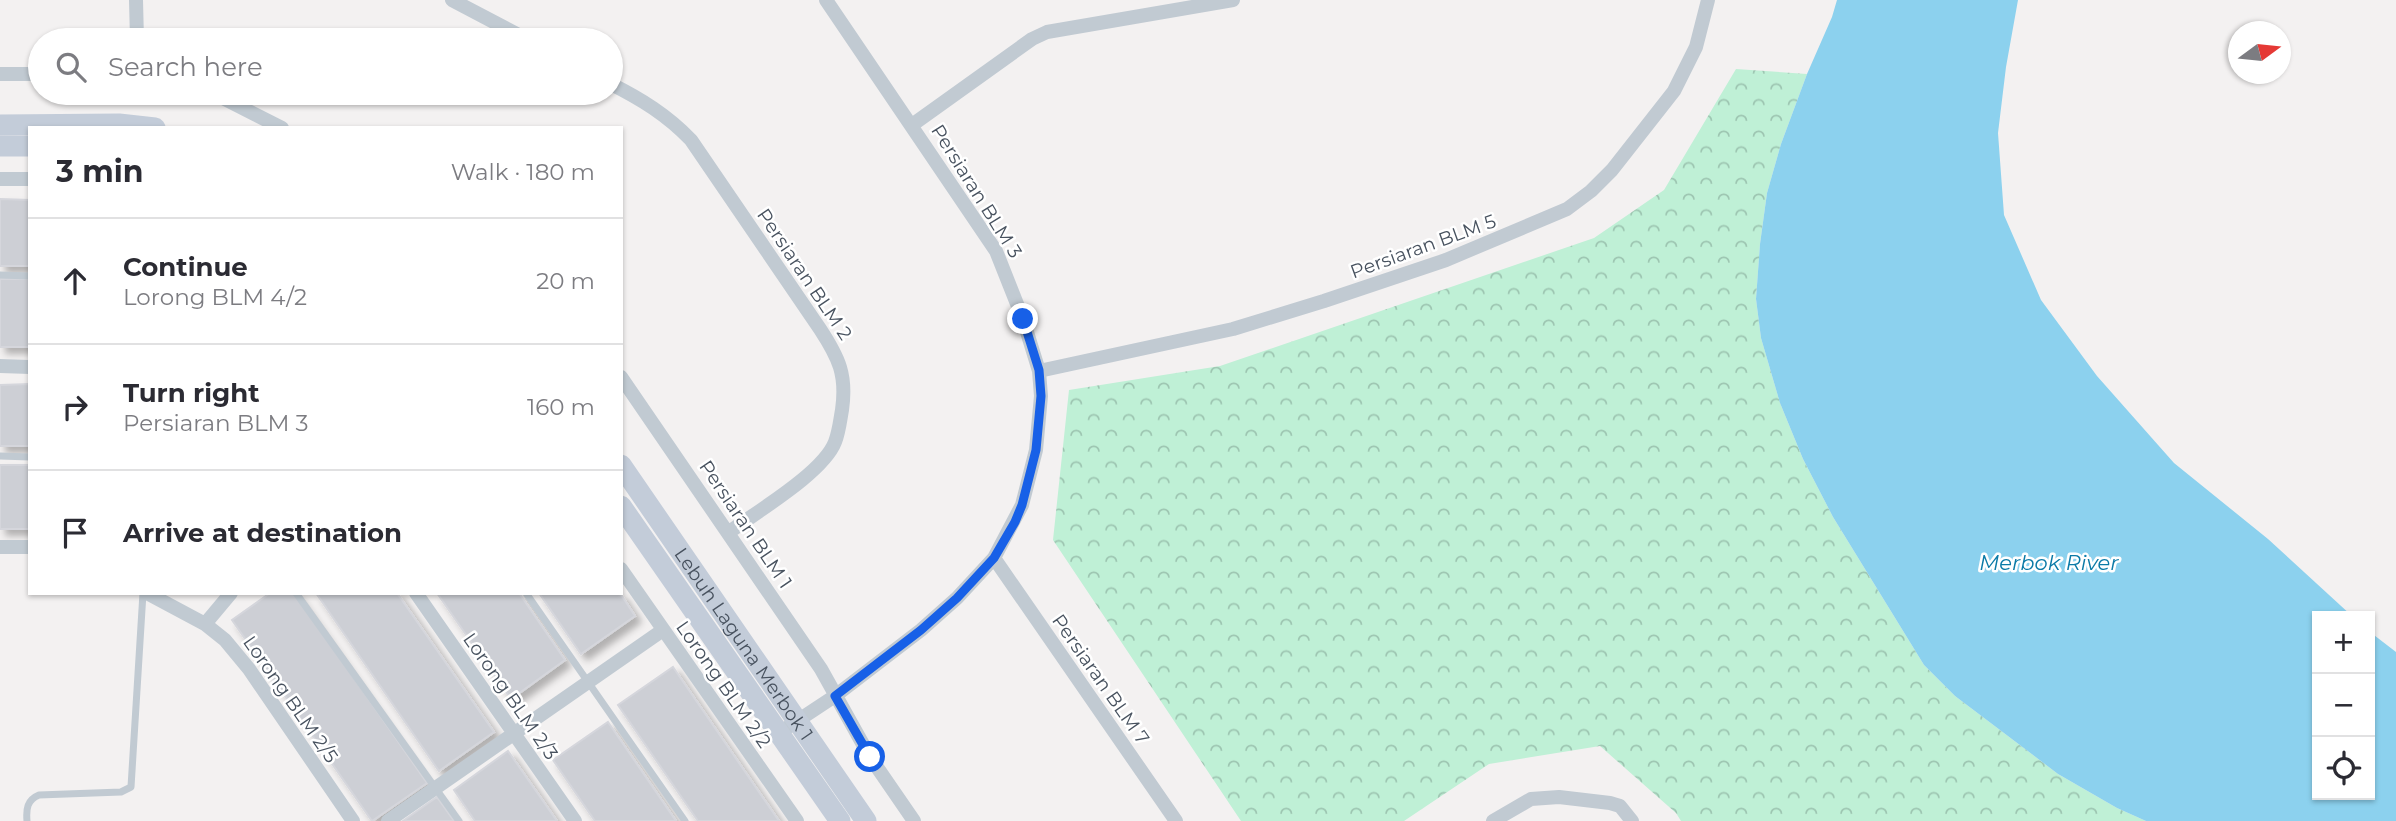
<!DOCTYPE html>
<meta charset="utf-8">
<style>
body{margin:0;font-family:Montserrat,sans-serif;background:#f7f7f7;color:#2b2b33}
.controls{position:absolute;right:21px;bottom:21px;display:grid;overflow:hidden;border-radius:0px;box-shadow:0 2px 5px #0004}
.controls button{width:63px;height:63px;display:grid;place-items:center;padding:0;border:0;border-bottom:2px solid #e1e1e2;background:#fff;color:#2b2b33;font:35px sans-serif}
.compass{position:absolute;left:2228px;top:21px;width:63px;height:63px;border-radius:50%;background:#fff;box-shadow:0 2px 5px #0004;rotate:75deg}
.stop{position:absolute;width:21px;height:21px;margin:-16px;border:5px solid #1760e7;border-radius:50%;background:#fff}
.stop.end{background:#1760e7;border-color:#fff;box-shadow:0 2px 7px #0008}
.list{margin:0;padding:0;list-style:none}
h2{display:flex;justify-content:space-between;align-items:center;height:91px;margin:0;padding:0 28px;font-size:30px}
h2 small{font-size:23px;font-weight:400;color:#7c7c81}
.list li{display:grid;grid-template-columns:46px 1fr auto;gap:21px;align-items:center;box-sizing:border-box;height:126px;padding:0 28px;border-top:2px solid #e1e1e2}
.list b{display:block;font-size:26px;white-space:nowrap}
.list p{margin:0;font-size:23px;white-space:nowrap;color:#7c7c81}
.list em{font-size:23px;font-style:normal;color:#7c7c81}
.icon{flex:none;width:38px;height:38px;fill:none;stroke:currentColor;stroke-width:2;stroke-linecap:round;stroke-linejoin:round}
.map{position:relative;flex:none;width:2396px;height:821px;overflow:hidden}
.search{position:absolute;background:#fff;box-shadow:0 2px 5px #0004;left:28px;top:28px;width:595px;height:77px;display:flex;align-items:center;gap:18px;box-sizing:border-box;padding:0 24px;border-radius:38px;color:#7c7c81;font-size:26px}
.panel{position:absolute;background:#fff;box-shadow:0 2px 5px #0004;left:28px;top:126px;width:595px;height:469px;border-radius:0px}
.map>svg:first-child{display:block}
</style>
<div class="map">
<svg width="2396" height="821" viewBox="0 0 2396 821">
<defs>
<pattern id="forest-crowns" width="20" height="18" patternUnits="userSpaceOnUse" patternTransform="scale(1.75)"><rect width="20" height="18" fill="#bff0d6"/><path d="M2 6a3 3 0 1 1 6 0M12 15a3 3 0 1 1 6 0" fill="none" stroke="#9dc5b1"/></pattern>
<filter id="shadow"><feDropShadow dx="6" dy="6" stdDeviation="3.5" flood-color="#0004"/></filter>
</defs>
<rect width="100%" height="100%" fill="#f3f1f1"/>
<path fill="url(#forest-crowns)" d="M1736,69L1807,74L1781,144L1767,193L1760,244L1756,299L1761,338L1780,403L1803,459L1833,517L1924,665L1955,696L2058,774L2117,808L2146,821H1681L1676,813L1600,746L1489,764L1404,821H1241L1053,540L1069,390L1220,366L1594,238L1664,190Z"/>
<path fill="#8cd1ee" d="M1837,0H2018L2006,67L1998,133L2004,215L2041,300L2097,376L2174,463L2268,539L2352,616H2317V795H2370V632L2396,652V821H2146L2117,808L2058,774L1955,696L1924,665L1833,517L1803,459L1780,403L1761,338L1756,299L1760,244L1767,193L1781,144L1807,74L1832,17Z"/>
<path fill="#cdcfd5" stroke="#d5d6dc" stroke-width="2" filter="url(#shadow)" d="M0,199L30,200V266H0Z
M0,279H30V347H0Z
M30,384V446H0V385Z
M0,465H30V529H0Z
M270,593H295L427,783L372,821L232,620Z
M316,593H397L494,732L439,771Z
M437,593H519L565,660L511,699Z
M539,593H620L635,616L581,654Z
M673,667L779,821H698L618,705Z
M608,722L676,821H595L553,760Z
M508,751L557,821H475L454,790Z
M437,797L454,821H403Z"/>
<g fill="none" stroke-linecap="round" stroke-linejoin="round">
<path stroke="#c1cad2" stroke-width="7" d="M0,275L30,276
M0,456L30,457
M296,593L459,821
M526,593L685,821
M27,821C26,809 27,800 39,795L121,792L131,787L143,593"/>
<path stroke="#c1cad2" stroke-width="14" d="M136,0L137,40
M452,0L528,40
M0,74H40
M611,84C641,99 667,115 691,140L820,329C839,358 847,375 842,410C840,421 839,432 835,442C823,473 756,512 728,533
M213,93L282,128
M912,125L1032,39L1047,32L1233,0
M0,179H30
M0,366L30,367
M1039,371L1233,329L1324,301L1446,260L1567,209L1591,191L1612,170L1674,91L1696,47L1708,0
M621,377L821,669L870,757L914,821
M0,547H30
M994,558L1176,821
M621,569L797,821
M147,593L205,624L225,640L249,669L353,821
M416,593L575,821
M205,624L231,593
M779,733L835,696L921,630L957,598L994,558L1022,505L1036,450L1041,396L1039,371L1023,319L996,251L826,0
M388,821L663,630
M1493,821L1531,799L1559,797L1610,803L1620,806L1632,821"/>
<g stroke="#c3ccd9" stroke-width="21">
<path d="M0,125L119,124L155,128"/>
<path d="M0,146H30"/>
<path id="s1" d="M621,465L866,821"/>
<path d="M621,506L840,821"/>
</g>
</g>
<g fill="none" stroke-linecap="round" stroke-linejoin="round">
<path stroke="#1760e7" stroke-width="9" d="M870,757L835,696L921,630L957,598L994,558L1015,522L1022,505L1036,450L1041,396L1039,370L1023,319"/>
</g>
<g text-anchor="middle" stroke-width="5" stroke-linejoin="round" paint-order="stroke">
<g font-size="19" fill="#48525f" stroke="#fff">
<text transform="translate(977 191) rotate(58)" y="7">Persiaran BLM 3</text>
<text transform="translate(1423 246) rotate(-20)" y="7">Persiaran BLM 5</text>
<text transform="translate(805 274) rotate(56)" y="7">Persiaran BLM 2</text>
<text transform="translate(746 524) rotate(56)" y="7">Persiaran BLM 1</text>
<text dy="7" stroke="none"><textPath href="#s1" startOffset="217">Lebuh Laguna Merbok 1</textPath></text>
<text transform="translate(1101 679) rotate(55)" y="7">Persiaran BLM 7</text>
<text transform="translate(724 684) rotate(55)" y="7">Lorong BLM 2/2</text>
<text transform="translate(511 696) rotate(55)" y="7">Lorong BLM 2/3</text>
<text transform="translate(291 699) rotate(55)" y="7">Lorong BLM 2/5</text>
</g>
<g font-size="21" font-style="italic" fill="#0b7aa7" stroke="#fff">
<text x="2049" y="570">Merbok River</text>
</g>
</g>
</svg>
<div class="controls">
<button>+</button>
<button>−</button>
<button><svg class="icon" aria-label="locate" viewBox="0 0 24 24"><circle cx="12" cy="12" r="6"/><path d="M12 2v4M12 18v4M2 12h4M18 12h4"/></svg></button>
</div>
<svg class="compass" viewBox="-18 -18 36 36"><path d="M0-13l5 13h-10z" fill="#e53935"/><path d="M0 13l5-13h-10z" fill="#7c7c81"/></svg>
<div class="stop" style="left:870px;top:757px"></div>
<div class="stop end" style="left:1023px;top:319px"></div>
<div class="search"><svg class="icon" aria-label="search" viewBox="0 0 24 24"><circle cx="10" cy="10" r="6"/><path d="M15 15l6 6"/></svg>Search here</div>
<section class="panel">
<h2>3 min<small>Walk · 180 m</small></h2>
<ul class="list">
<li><svg class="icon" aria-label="ahead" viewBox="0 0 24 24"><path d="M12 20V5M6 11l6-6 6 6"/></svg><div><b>Continue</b><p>Lorong BLM 4/2</p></div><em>20 m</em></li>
<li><svg class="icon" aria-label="right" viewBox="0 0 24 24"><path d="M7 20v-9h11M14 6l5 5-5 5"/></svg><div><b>Turn right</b><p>Persiaran BLM 3</p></div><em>160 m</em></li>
<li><svg class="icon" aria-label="arrive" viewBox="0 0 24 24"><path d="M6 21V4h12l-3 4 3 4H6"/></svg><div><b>Arrive at destination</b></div></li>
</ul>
</section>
</div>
